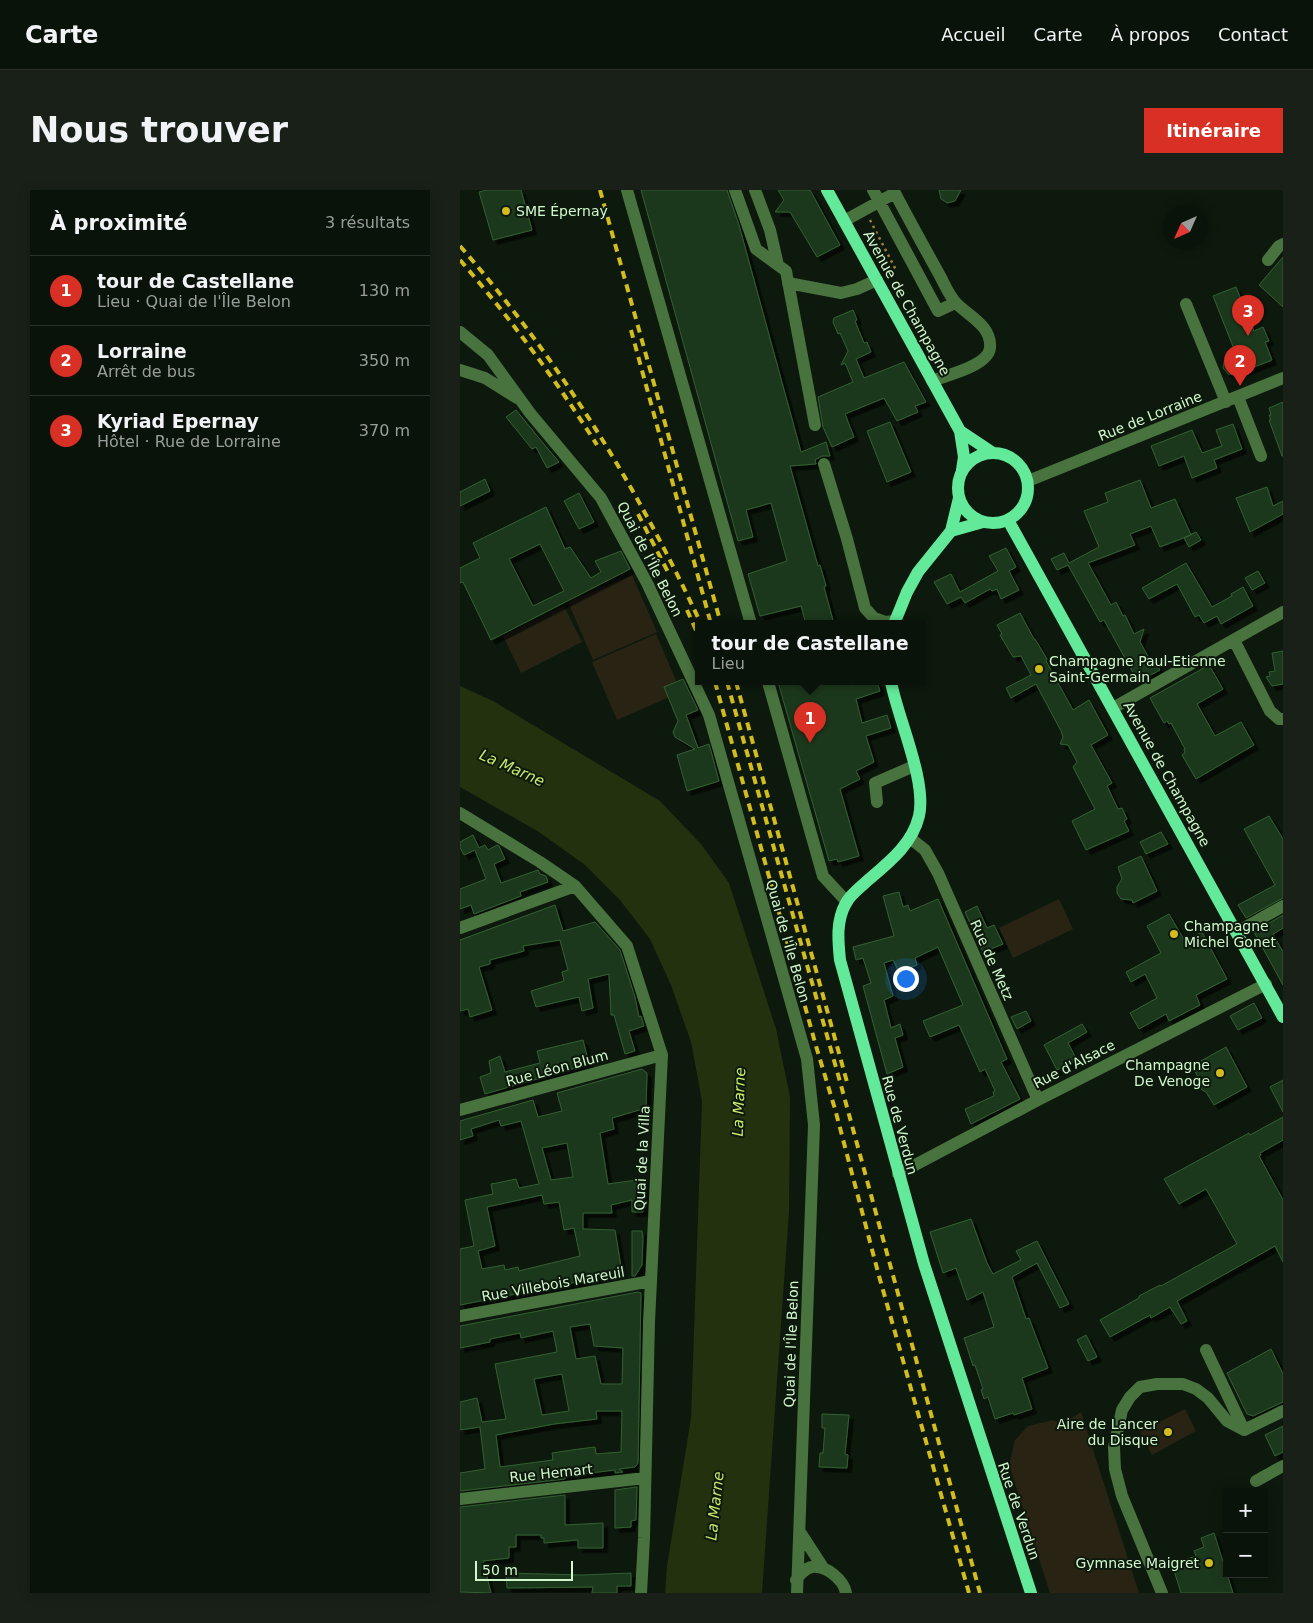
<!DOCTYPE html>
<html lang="fr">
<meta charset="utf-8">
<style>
body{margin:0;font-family:"DejaVu Sans",sans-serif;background:#182018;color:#f1f3f6}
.controls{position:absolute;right:15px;bottom:15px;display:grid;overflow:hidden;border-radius:0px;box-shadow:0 2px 12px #0003}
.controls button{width:45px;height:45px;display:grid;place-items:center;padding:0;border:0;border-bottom:1px solid #2a322b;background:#0a130a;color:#f1f3f6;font:25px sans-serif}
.compass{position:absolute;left:703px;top:15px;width:45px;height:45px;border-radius:50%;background:#0a130a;box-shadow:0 2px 12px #0003;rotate:225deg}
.scale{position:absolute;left:15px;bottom:12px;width:98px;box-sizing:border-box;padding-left:5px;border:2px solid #d1f8cc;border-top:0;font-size:14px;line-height:18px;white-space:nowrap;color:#d1f8cc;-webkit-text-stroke:4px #0d190d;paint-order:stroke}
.you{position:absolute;left:445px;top:788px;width:18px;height:18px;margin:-12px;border:4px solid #fff;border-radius:50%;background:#1a73e8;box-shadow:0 0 0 8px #1a73e833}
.badge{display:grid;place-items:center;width:32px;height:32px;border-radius:50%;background:#d93025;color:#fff;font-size:16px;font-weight:700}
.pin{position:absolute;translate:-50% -41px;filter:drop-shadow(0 1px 2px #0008)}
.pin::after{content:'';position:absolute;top:26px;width:18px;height:15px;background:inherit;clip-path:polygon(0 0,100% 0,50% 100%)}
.popup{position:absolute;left:235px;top:430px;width:230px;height:65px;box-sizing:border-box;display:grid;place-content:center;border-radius:0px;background:#0a130a;filter:drop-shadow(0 1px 4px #0005);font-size:16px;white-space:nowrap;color:#999e9c}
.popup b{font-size:19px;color:#f1f3f6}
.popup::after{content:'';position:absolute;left:50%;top:100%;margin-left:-10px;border:10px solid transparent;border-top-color:#0a130a}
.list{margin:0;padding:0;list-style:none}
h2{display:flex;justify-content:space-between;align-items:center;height:65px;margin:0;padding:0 20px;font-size:21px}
h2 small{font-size:16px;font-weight:400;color:#999e9c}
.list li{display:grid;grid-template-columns:32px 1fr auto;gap:15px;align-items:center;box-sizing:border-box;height:70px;padding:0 20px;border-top:1px solid #2a322b}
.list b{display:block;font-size:19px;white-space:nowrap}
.list p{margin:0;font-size:16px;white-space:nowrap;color:#999e9c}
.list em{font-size:16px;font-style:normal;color:#999e9c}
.map{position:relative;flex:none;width:823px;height:1403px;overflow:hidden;border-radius:0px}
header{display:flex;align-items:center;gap:30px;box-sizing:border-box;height:70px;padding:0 25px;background:#0a130a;border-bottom:1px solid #2a322b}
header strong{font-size:24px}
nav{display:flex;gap:28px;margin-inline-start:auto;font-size:18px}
.intro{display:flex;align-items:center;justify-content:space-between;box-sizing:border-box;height:120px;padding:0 30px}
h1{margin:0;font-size:35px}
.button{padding:12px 22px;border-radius:0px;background:#d93025;color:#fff;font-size:18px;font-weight:700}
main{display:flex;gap:30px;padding:0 30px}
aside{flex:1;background:#0a130a;border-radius:0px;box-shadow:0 2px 12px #0003}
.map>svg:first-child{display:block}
</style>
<header>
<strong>Carte</strong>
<nav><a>Accueil</a><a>Carte</a><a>À propos</a><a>Contact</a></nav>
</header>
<div class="intro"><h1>Nous trouver</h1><a class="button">Itinéraire</a></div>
<main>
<aside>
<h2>À proximité<small>3 résultats</small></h2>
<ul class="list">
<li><span class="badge">1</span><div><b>tour de Castellane</b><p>Lieu · Quai de l'Île Belon</p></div><em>130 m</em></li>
<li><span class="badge">2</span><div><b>Lorraine</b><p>Arrêt de bus</p></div><em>350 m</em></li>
<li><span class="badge">3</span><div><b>Kyriad Epernay</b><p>Hôtel · Rue de Lorraine</p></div><em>370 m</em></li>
</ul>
</aside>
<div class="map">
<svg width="823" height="1403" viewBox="0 0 823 1403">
<defs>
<filter id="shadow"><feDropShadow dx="4.5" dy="4.5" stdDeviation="0" flood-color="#0009"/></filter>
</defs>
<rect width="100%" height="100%" fill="#0d190d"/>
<path fill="#292314" d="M172,385L197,442L133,470L108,412Z
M104,416L122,452L61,483L43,446Z
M196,444L221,502L157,530L132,472Z
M599,709L613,739L553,768L539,738Z
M725,1219L736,1241L692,1265L680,1242Z
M621,1222L679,1403H590L549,1275L555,1250L568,1236L593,1230L613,1239L609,1230Z"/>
<path fill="#23310e" d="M0,496L33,511L200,611L241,654L269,693L316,839L330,907L329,1021L302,1403H205L207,1376L231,1228L242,911L231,852L211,795L190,749L160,710L125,675L79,642L0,597Z"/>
<path fill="#1c381c" stroke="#326031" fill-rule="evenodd" filter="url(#shadow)" d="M27,0H61L72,40L33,50L19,2Z
M181,0H267L279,35L341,262L366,252L370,266H362L355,270L356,274L330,276L358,376L360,375L366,396L364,397L374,434H346L341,416L300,426L288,384L327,371L311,313L286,320L293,347L278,351Z
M318,0H350L380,55L357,67L330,22H315L324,10Z
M479,0H501L495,11L487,13L481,9Z
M823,67V117L799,95Z
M776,97L794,141L803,137L809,151L805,152L812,170L774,185L768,184L763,178L764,172L766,168L776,164L753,106Z
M393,120L397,130L395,131L404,153L407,152L411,162L396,169L404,188L444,172L466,212L455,216L458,222L437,231L424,208L385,224L394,247L372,257L363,237L358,207L393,192L385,173L381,175L388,161L380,143L378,144L373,132L374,128Z
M823,212V266H822L809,230H811L809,225H811L809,218Z
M56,220L83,253L99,272L87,278L76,257L72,259L46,227Z
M430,232L451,282L427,292L407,241Z
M773,234L782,259L754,270L757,278L732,288L724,266L699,276L691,256L732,240L742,263L762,256L756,240Z
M25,289L30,301L0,316V302Z
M680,290L691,318L715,309L731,345L700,357L691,336L670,344L675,355L628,373L651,415L656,412L663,426L665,425L674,444L684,439L680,452L689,468L694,470L700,480L687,487L685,483L676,488L644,430L640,432L608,375L597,380L591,369L604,363L609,373L639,357L624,321L648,312L645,303Z
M807,297L813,316L823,311V324L790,342L776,308Z
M119,303L134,332L119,339L104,311Z
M86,317L105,359L110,357L131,388L141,382L135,371L161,361L170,379L31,450L3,392L0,393V378L20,368L13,353ZM80,354L104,401L73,416L49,369Z
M736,342L741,350L729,357L724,348Z
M546,358L556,377L549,381L559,400L541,409L537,399L532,401L530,399L505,413L501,407L487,414L474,392L491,384L500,402L538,381L529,366Z
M726,373L752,417L772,406L771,404L783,397L793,416L761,434L757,426L744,433L739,425L735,427L717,394L689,409L682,398Z
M798,381L805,393L792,400L785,388Z
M560,423L574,449H575L587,469L586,471L613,520L629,510L648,545L631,555L652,593L647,596L658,619L662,618L667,629L664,631L669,641L626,660L612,631L635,619L613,577L617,572L608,555L600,554L603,547L601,541L576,494L551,508L546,498L571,485L561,466L553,467L540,445L542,444L537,435Z
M823,461V494L812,496L806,487L810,486L809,482L815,481L812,463Z
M749,475L763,499L737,514L755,546L781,532L794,555L736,589L722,565L725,563L724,559H725L711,533L709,534L707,531L704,533L690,508Z
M223,489L238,520L226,525L238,558L249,554L259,591L227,601L217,565L235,559L215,547L213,542L218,531L204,497Z
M318,492H391L392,495L404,492H417L420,501L396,509L402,533L427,525L431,538L406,546L414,572L396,581L400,589L380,599L399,666L378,672L377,669L369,671Z
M809,626L823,649V708L786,728L778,715L815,695L784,639Z
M701,642L708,654L686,664L680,652Z
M13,645L19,658L25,655L28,660L37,655L39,656L45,669L34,674L41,693L78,680L80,684L86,686L88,692L60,702L61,706L14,724L11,715L0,719V699L26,689L15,660L4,665L0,658V652Z
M681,666L697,701L673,713L672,710L661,709L657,703V697L662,689L658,677Z
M439,702L443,717L448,715L450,721L478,709L547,869L541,872L560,909L511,934L505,919L534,906L533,902L535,901L525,879L520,882L499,835L470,847L463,831L503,815L478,757L455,768L457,775L439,782L433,770L424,773L433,806L424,810L431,838L440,834L443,845L435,848L443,877L427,884L403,796L411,793L403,768L396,770L393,757L434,746L423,706Z
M95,715L103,741L135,732L160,760L175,807L179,827L181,826L184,836L169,841L175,861L165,864L154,825H151L149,784L128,789L133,818L122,821L119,807L76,817L71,801L104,791L102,782L108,780L100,750L63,756L64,761L30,770V774L19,777L32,820L10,827L8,819L0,821V750Z
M517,716L527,738L534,735L543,754L523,762L505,722Z
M709,724L725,751L742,742L767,789L736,805L740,815L709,831L706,824L679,839L670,823L697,808L685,784L671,792L666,782L701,763L687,736Z
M823,725V738L813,744L823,762V795L794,742Z
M794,813L802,828L778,840L770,826Z
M566,821L571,831L557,839L551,827Z
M622,834L627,842L608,853L617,870L597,880L584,855Z
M123,850L129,874L25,904L20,887L31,883L29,871L40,866L45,882L80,873L77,861Z
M766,857L787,897L754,915L746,902L742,900L739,896V889L732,876Z
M182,879L187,883L186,918L152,928L154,939L140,943L148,994L184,989L183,1022H172V1010L151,1015L152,1023H123V1039L155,1040L162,1083L0,1115V1059L14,1056L5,1010L33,1004L31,994L37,993L56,989L59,998L79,994L61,931L41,936L39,930L11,939L13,946L0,950V931L73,910L78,927L102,921L97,903ZM107,953L113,987L91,990L82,958ZM82,1005L84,1014L99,1012L104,1040L114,1038L120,1066L59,1081L58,1077L45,1080L44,1075L22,1079L18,1061L35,1056L27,1017Z
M823,890V922L810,897Z
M823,927V950L800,963L801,965L799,966L823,1010V1072L815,1056L717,1111L727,1131L721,1134L710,1117L691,1128L690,1125L650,1147L640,1130L679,1108V1106L700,1095L701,1096L777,1054L746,999L719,1014L704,989L789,943L790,945Z
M511,1029L527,1073L533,1084L561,1070L556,1061L577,1051L609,1114L600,1118L577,1073L552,1087L566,1129L569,1128L588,1178L562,1188L572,1219L554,1225L553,1223L535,1229L528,1207L524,1209L521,1200L523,1199L515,1175L513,1176L504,1148L534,1137L523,1102L507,1110L496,1078L483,1083L470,1042Z
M172,1041H182L183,1047L182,1075L175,1086H172Z
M178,1102L181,1103L178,1273L175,1277L159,1279L163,1282L155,1283V1280L105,1286V1289L0,1301V1283L25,1279L20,1237L0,1240V1212L17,1208L22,1232L46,1229L35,1174L97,1162L93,1141L61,1148L60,1143L30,1149V1152L0,1158V1136ZM130,1134L134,1156L163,1158L162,1194H141L135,1166L116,1169L110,1137ZM102,1184L109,1221L82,1225L74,1189ZM136,1221H162L161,1262L136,1264L135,1257L119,1259L92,1263L93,1270L40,1277L36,1245L94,1234L137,1229Z
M626,1145L637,1167L628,1171L617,1150Z
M811,1159L823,1184V1212L793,1226L787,1224L767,1183Z
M362,1224L389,1225L385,1264L388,1265L387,1278L359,1277L360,1263H363L365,1238H362Z
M823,1236V1262L815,1266L805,1245Z
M177,1297L176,1330L171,1331V1337L155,1338V1300Z
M105,1305V1335L143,1333V1358H118V1350L84,1353V1348H81V1345H56V1357H49V1368L23,1371L31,1403L0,1402V1317Z
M754,1343L773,1403H721L712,1374L736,1366L734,1361L744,1357L741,1348Z
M46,1383L122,1385L171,1383V1396H157V1403H132L133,1397L47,1398Z"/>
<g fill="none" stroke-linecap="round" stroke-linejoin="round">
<path stroke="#9c813c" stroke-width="2.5" stroke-dasharray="2.5 4" stroke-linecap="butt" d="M410,30L436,80L427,85"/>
<path stroke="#48723e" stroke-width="12" d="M167,0L291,434
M275,0L296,59L326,81L355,235
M295,0L310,40L318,75
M413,0L478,121L495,113
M384,31L435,3C449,30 464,57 479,84C484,93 489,106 497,114C509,126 532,136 530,158C528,176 487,185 472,191
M808,70L819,56L823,54
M328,93L381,103L397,99L417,90
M726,114L766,212
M0,142L28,165L70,223L141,308L187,393L249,525L347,869L354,935L337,1403
M0,180L25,188L57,208
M778,207L801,266
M364,274L387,349L405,418L414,428L425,432L435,431
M568,291L823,188
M774,450L810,521L819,529H823
M308,492L363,686L387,712
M653,518L823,422
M417,612L415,593L454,576
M0,623L80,672L115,696L167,756L202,865L189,1132L184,1348L181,1403
M450,648L465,660L478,683L578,910
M0,738L115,696
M777,742L823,716
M0,920L202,865
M438,984L578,910L806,794
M0,1126L191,1091
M746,1160L784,1240L823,1221
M796,1291L823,1276
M0,1309L185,1288
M340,1342L364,1379
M336,1390C339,1385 346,1378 352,1377C366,1375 384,1390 386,1403
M702,1403L662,1306L655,1279L654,1257L662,1220L670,1207L680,1197L697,1194H723L736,1199L748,1208L767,1231L784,1240"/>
<path stroke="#62e999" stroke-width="12" d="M367,0L500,241L504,267L502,280
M500,241L533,263
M498 298a35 35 0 1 1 70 0a35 35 0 1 1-70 0Z
M548,330L823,827
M491,341L523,332
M434,434L447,402L458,382L491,341L499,308
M431,492C438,529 467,591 459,626C452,655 428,673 407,691C400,698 391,704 386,713C376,731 378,750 380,770L464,1074L571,1403"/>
<path stroke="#d2bc1e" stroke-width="4" stroke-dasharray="8 6" stroke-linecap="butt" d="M140,0L261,434
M0,56C99,169 178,298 241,434
M0,70C50,128 96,190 137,255
M171,140L251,434
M178,324L209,384
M227,420L239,447
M255,492L356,856L375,919L419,1086L509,1403
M267,492L379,888L520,1403
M276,492L387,892"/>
</g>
<g fill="#d2bc1e" stroke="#0d190d" stroke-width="2">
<circle cx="46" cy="21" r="5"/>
<circle cx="579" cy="479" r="5"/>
<circle cx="714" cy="744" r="5"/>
<circle cx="760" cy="883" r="5"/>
<circle cx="708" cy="1242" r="5"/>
<circle cx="749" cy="1373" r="5"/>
</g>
<g text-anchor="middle" stroke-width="4" stroke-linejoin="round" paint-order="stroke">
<g font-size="14" fill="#d1f8cc" stroke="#0d190d" text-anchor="start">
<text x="56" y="26">SME Épernay</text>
<text x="589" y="476">Champagne Paul-Etienne<tspan x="589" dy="16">Saint-Germain</tspan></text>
<text x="724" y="741">Champagne<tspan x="724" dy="16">Michel Gonet</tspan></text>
<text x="750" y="880" text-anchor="end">Champagne<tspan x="750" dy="16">De Venoge</tspan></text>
<text x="698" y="1239" text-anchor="end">Aire de Lancer<tspan x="698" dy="16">du Disque</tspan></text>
<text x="739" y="1378" text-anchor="end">Gymnase Maigret</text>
</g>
<g font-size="14" fill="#d1f8cc" stroke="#0d190d">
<text transform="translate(447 113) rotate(61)" y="5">Avenue de Champagne</text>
<text transform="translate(690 226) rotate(-22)" y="5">Rue de Lorraine</text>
<text transform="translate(190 369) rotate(63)" y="5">Quai de l'Île Belon</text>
<text transform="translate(707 584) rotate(61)" y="5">Avenue de Champagne</text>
<text transform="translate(328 751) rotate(74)" y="5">Quai de l'Île Belon</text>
<text transform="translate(532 770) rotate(66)" y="5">Rue de Metz</text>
<text transform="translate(614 874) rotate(-27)" y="5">Rue d'Alsace</text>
<text transform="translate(97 878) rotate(-15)" y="5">Rue Léon Blum</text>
<text transform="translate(440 935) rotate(75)" y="5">Rue de Verdun</text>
<text transform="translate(182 968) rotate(-87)" y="5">Quai de la Villa</text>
<text transform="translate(93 1094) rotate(-10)" y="5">Rue Villebois Mareuil</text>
<text transform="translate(331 1154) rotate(-88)" y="5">Quai de l'Île Belon</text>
<text transform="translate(91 1283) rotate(-6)" y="5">Rue Hemart</text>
<text transform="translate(559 1321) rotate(71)" y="5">Rue de Verdun</text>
</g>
<g font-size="15" font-style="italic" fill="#caea69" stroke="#0d190d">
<text transform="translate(52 578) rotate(24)" y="5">La Marne</text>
<text transform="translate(279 912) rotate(-88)" y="5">La Marne</text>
<text transform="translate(255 1316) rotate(-84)" y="5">La Marne</text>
</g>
</g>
</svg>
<div class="controls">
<button>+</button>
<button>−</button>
</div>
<svg class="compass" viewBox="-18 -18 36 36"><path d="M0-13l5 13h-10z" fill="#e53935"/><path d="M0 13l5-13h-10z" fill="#999e9c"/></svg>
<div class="scale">50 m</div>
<div class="you"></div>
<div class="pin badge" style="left:350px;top:553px">1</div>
<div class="popup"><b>tour de Castellane</b>Lieu</div>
<div class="pin badge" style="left:780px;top:196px">2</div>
<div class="pin badge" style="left:788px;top:146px">3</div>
</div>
</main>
